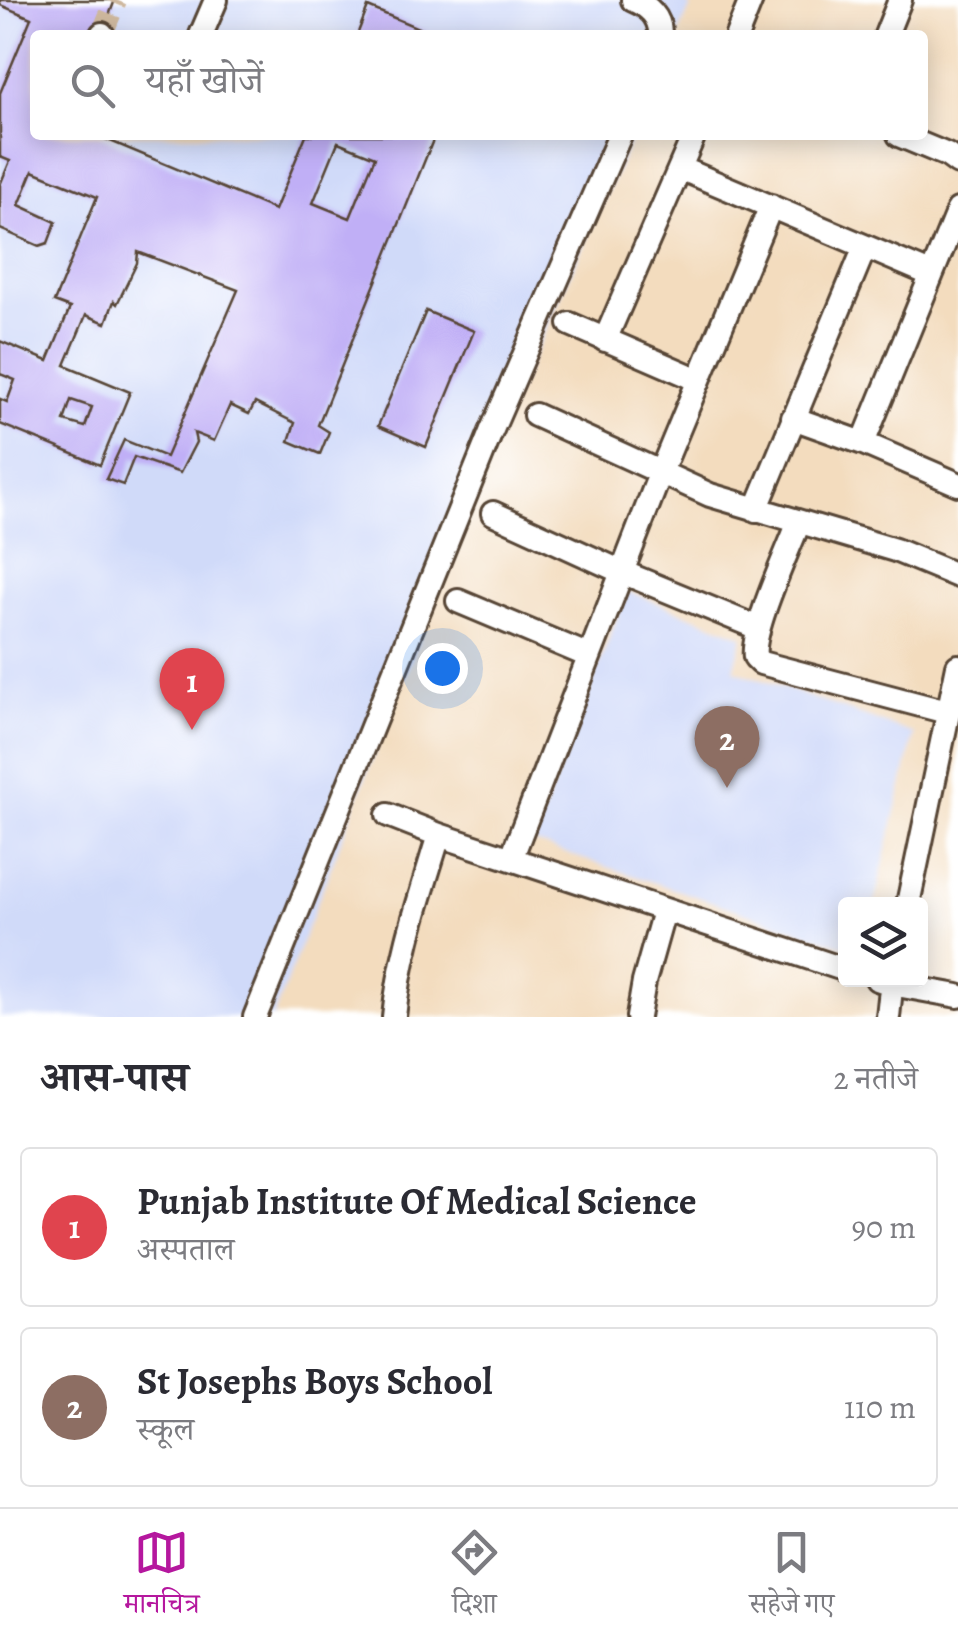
<!DOCTYPE html>
<html lang="hi">
<meta charset="utf-8">
<style>
body{margin:0;font-family:Alegreya,"Noto Serif Devanagari",serif;background:#f2f2f3;color:#2b2b33}
.controls{position:absolute;right:30px;bottom:30px;display:grid;overflow:hidden;border-radius:10px;box-shadow:0 5px 25px #0003}
.controls button{width:90px;height:90px;display:grid;place-items:center;padding:0;border:0;border-bottom:2px solid #e1e1e2;background:#fff;color:#2b2b33;font:50px sans-serif}
.you{position:absolute;left:442px;top:668px;width:35px;height:35px;margin:-25px;border:8px solid #fff;border-radius:50%;background:#1a73e8;box-shadow:0 0 0 15px #1a73e833}
.badge{display:grid;place-items:center;width:65px;height:65px;border-radius:50%;background:#b5179e;color:#fff;font-size:32px;font-weight:700}
.pin{position:absolute;translate:-50% -82px;filter:drop-shadow(0 2px 5px #0008)}
.pin::after{content:'';position:absolute;top:52px;width:35px;height:30px;background:inherit;clip-path:polygon(0 0,100% 0,50% 100%)}
.list{margin:0;padding:0;list-style:none}
h2{display:flex;justify-content:space-between;align-items:center;height:130px;margin:0;padding:0 40px;font-size:42px}
h2 small{font-size:32px;font-weight:400;color:#7c7c81}
.list li{display:grid;grid-template-columns:65px 1fr auto;gap:30px;align-items:center;box-sizing:border-box;height:160px;margin:0 20px 20px;padding:0 20px;border:2px solid #e1e1e2;border-radius:10px}
.list b{display:block;font-size:38px;white-space:nowrap}
.list p{margin:0;font-size:32px;white-space:nowrap;color:#7c7c81}
.list em{font-size:32px;font-style:normal;color:#7c7c81}
.icon{flex:none;width:55px;height:55px;fill:none;stroke:currentColor;stroke-width:2;stroke-linecap:round;stroke-linejoin:round}
.map{position:relative;flex:none;width:958px;height:1017px;overflow:hidden}
.search{position:absolute;background:#fff;box-shadow:0 5px 25px #0003;left:30px;right:30px;top:30px;height:110px;display:flex;align-items:center;gap:25px;box-sizing:border-box;padding:0 35px;border-radius:10px;color:#7c7c81;font-size:38px}
.sheet{height:490px;background:#fff}
nav{display:flex;justify-content:space-around;align-items:center;box-sizing:border-box;height:140px;border-top:2px solid #e1e1e2;background:#fff;font-size:28px;color:#7c7c81}
nav a{display:grid;justify-items:center;gap:5px}
nav .on{color:#b5179e}
.map>svg:first-child{display:block}
</style>
<div class="map">
<svg width="958" height="1017" viewBox="0 0 958 1017">
<rect width="100%" height="100%" fill="#fff"/>
<filter id="ink" filterUnits="userSpaceOnUse"><feTurbulence type="fractalNoise" baseFrequency=".01" numOctaves="2"/><feDisplacementMap in="SourceGraphic" scale="20" xChannelSelector="R" yChannelSelector="G"/><feConvolveMatrix kernelMatrix="1 2 1 2 8 2 1 2 1" color-interpolation-filters="sRGB"/></filter>
<filter id="wash" filterUnits="userSpaceOnUse"><feTurbulence type="fractalNoise" baseFrequency=".0048" numOctaves="4" result="noise"/><feDisplacementMap in="SourceGraphic" scale="40" xChannelSelector="R" yChannelSelector="G"/><feGaussianBlur stdDeviation="2.25" result="paint"/><feColorMatrix in="noise" values="0 0 0 0 0 0 0 0 0 0 0 0 0 0 0 0 0 1.4 0 .05"/><feComposite in="paint" operator="in"/></filter>
<g filter="url(#wash)">
<rect width="100%" height="100%" fill="#f3dcbe"/>
<path fill="#d0daf9" d="M0,0H678L691,6L678,35H35V135H633L495,442L273,1017H0Z
M627,591L743,636L734,670L914,734L874,904H846L845,946L532,842Z"/>
<g id="blocks">
<path fill="#c0aff6" fill-rule="evenodd" d="M0,0H115L103,31L111,35H35V135H96L275,210L306,135H435L318,425L329,432L320,454L289,441L295,423L255,403L249,414L230,405L214,441L194,433L196,442L180,473L134,457L123,485L106,479L124,440L166,457L238,290L138,252L137,263L117,304L114,301L106,323L86,315L65,365L130,392L100,465L0,424V399L7,402L15,380L0,374V341L48,361L70,308L54,302L97,197L33,171L19,205L56,222L48,243L39,246L0,229V185L10,161L0,157V93L31,18L0,5ZM338,142L375,157L350,218L313,203ZM71,400L92,407L85,427L64,421Z
M368,7L428,32L426,35H357Z
M426,311L474,331L426,447L378,426Z"/>
</g>
</g>
<g filter="url(#ink)">
<use href="#blocks" fill-opacity="0" stroke="#574536" stroke-width="2.5"/>
<g fill="none" stroke-linecap="round" stroke-linejoin="round">
<path stroke="#ceb89e" stroke-width="22" stroke-dasharray="22 11" stroke-linecap="butt" d="M102,34L116,0"/>
<g stroke="#574536" stroke-width="28">
<path id="minor" d="M633,0C648,6 661,17 660,35
M102,35V34
M201,35L216,0
M737,35L751,0
M886,35L900,0
M899,135L947,155L958,163
M680,168L930,274
M570,324L699,380
M605,340L694,135
M535,415L710,495L895,550L958,576
M793,418L863,443L958,484
M863,443L958,210
M756,510L865,247
M493,513L622,572L758,628
M799,522C788,551 751,630 755,657L761,663L947,712
M458,601L589,656
M388,815L439,835L846,970
M511,859L660,474L771,206
M908,904L958,666
M877,979L891,984L958,996
M255,1017L491,432L620,135
M394,1017C400,954 421,895 439,835
M638,1017L644,982L664,911
M888,1017L892,979"/>
</g>
<use href="#minor" stroke="#fff" stroke-width="22"/>
</g>
</g>
</svg>
<div class="controls">
<button><svg class="icon" aria-label="layers" viewBox="0 0 24 24"><path d="M12 4l9 5-9 5-9-5zM3 14l9 5 9-5"/></svg></button>
</div>
<div class="you"></div>
<div class="pin badge" style="left:192px;top:730px;background:#e0444e">1</div>
<div class="pin badge" style="left:727px;top:788px;background:#8d6e63">2</div>
<div class="search"><svg class="icon" aria-label="search" viewBox="0 0 24 24"><circle cx="10" cy="10" r="6"/><path d="M15 15l6 6"/></svg>यहाँ खोजें</div>
</div>
<section class="sheet">
<h2>आस-पास<small>2 नतीजे</small></h2>
<ul class="list">
<li><span class="badge" style="background:#e0444e">1</span><div><b>Punjab Institute Of Medical Science</b><p>अस्पताल</p></div><em>90 m</em></li>
<li><span class="badge" style="background:#8d6e63">2</span><div><b>St Josephs Boys School</b><p>स्कूल</p></div><em>110 m</em></li>
</ul>
</section>
<nav>
<a class="on"><svg class="icon" aria-label="map" viewBox="0 0 24 24"><path d="M3 6l6-2 6 2 6-2v14l-6 2-6-2-6 2zM9 4v14M15 6v14"/></svg>मानचित्र</a>
<a><svg class="icon" aria-label="directions" viewBox="0 0 24 24"><path d="M12 3l9 9-9 9-9-9zM9 14v-3h6M13 9l2 2-2 2"/></svg>दिशा</a>
<a><svg class="icon" aria-label="saved" viewBox="0 0 24 24"><path d="M7 4h10v16l-5-4-5 4z"/></svg>सहेजे गए</a>
</nav>
